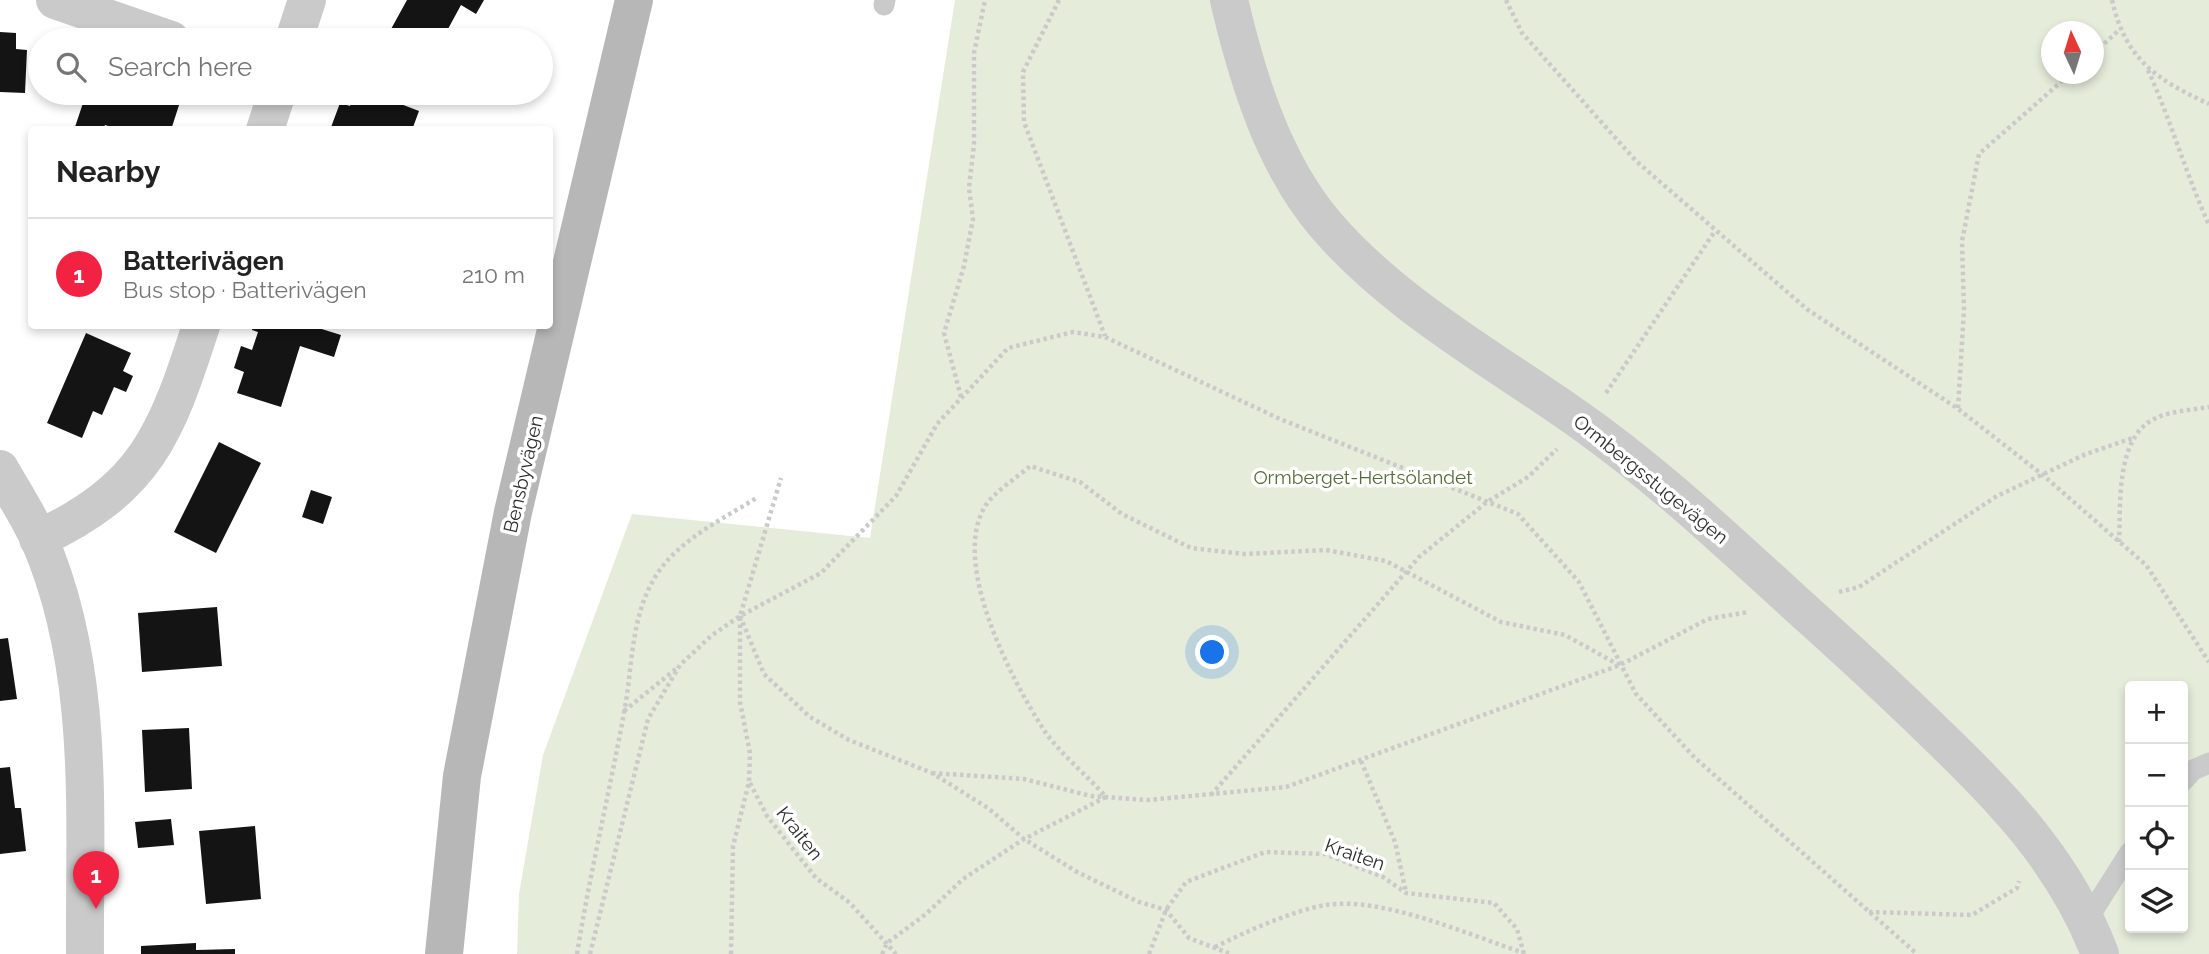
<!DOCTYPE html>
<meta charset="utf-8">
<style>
body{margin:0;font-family:Raleway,sans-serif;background:#f6f6f6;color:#222}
.controls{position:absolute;right:21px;bottom:21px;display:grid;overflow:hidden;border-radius:7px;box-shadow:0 4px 10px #0003}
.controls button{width:63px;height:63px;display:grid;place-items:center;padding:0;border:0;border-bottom:2px solid #e0e0e0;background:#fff;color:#222;font:35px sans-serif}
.compass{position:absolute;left:2041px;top:21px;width:63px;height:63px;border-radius:50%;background:#fff;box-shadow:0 4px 10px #0003;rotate:356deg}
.you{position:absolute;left:1213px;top:653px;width:24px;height:24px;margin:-18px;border:5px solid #fff;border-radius:50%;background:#1a73e8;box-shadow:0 0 0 10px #1a73e833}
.badge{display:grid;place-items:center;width:46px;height:46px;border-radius:50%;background:#f22243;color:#fff;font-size:23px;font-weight:700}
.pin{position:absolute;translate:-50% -58px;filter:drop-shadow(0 2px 4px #0008)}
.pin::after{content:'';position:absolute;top:37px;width:24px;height:21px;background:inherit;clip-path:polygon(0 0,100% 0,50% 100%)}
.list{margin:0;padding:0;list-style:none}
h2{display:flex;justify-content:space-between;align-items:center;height:91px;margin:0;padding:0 28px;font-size:30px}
h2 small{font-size:23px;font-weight:400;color:#767676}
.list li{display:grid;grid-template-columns:46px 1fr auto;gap:21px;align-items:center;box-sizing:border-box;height:112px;padding:0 28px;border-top:2px solid #e0e0e0}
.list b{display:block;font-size:26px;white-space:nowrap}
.list p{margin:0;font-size:23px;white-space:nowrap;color:#767676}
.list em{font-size:23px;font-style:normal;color:#767676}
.icon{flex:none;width:38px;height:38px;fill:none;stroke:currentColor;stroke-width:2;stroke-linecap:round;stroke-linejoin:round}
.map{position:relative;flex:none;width:2209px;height:954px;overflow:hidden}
.search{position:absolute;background:#fff;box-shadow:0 4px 10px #0003;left:28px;top:28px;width:525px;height:77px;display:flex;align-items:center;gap:18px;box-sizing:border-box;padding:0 24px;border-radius:38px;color:#767676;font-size:26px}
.panel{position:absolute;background:#fff;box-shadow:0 4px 10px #0003;left:28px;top:126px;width:525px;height:203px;border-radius:7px}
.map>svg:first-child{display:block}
</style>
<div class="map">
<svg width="2209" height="954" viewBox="0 0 2209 954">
<rect width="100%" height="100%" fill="#fff"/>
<path fill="#e5ecda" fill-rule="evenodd" d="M955,0H2209V954H517L519,894L543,755L632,514L870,538ZM2052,32H2094V74H2052ZM2130,686H2183V928H2130Z"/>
<path fill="#141414" d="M407,0H484L476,14L461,5L442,40H385Z
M0,32L16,33V49L27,50L25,93L0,92Z
M115,93H150L180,102L171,130H120L105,125L103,130H74L86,94L112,102Z
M355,93H372L419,111L412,130H330L340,103L350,106Z
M253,326H312L341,335L334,357L300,346L281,407L237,393L244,372L234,368L241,346L252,350L258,332L252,330Z
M86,333L131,353L123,371L133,376L126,392L114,387L102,415L93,411L82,438L47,423Z
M219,442L261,463L216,553L174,532Z
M311,490L332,497L323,524L302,517Z
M217,607L222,666L142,672L138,613Z
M8,638L17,699L0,701V639Z
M189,728L192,789L145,792L142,730Z
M10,767L15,808H21L26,851L0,854V768Z
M171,819L174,845L138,848L135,822Z
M255,826L261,899L206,904L199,831Z
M196,943V950L235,949V954H141V946Z"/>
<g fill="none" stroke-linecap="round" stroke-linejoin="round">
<path stroke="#cacaca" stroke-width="4.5" stroke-dasharray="3.5 3.5" stroke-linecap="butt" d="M1059,0L1023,72L1024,122L1105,336
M1506,0L1522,33L1636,161L1808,310L1957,408L2044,476L2146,565L2209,662
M2112,0C2125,59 2157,80 2209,104
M2094,53L2119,30
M2148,70C2171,121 2186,174 2209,225
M1606,393L1715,231
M961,397L944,333L964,266L973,219L969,188L974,144V53L985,0
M1958,408L1964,310L1962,241L1979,154L2070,74
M2119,542C2121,504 2115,436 2156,418C2171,411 2192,410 2209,407
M1839,592L1859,587L1997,496L2086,454L2133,438
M740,616L764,674L810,717L849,740L932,773L988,808L1024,839L1077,872L1139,902L1166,910L1189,938L1231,954
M624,711L677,668
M1361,761L1395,842L1406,892
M932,773L1024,779L1091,796L1148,800L1286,787L1620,665L1708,619L1748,612
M750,783L767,816L816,878L850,903L896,954
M1211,795L1419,557L1487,502L1528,477L1557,449
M1869,912L1972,915L2017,888L2019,881
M1215,947C1245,932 1294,910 1326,905C1382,896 1469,935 1524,953
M577,954C590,873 609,794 624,713C633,666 630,616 657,574C680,539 723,519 758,497
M590,954L648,719L680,665L711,636L740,616L821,573L896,496L937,424L1008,348L1073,332L1105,337L1280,419L1518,514L1579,582L1636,694L1695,758L1917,954
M731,954L733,846L749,782L750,753L740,702V616L781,478
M882,954L887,943L926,914L963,879L1024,839L1106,797C1088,776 1059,753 1044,730C1012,681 949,561 986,505C996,490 1017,478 1030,466L1080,482L1122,514L1191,548L1244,554L1326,550L1386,561L1501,622L1565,635L1619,665
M1149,954L1166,910L1186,882L1265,852L1325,854L1383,877L1406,893L1494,903L1517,929L1524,954"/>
<path stroke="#cacaca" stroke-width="21" d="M884,5L885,0
M2183,781L2193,770L2209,763
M2087,920L2130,852"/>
<path stroke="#cacaca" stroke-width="38" d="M55,0L171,40
M1229,0C1247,77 1273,163 1325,224C1395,306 1495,360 1582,422C1658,476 1725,539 1794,602C1842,645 1889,688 1935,733C2004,799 2066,864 2100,954
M294,40L307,0
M265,130L277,93
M0,469C13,492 28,515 39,539C96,670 84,815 85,954
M38,539C147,488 166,434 201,326"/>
<path stroke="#b7b7b7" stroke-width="38" d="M444,954L462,776L513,512L634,0"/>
</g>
<g text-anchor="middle" stroke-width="7" stroke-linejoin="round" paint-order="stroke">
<g font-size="19" fill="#2d2d2d" stroke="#fff">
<text transform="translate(523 474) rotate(-77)" y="7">Bensbyvägen</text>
<text transform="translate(1651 479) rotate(39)" y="7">Ormbergsstugevägen</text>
<text transform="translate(800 833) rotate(52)" y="7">Kraiten</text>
<text transform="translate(1355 854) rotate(19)" y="7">Kraiten</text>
</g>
<g font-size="19" fill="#556c38" stroke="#fff">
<text x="1363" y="484">Ormberget-Hertsölandet</text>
</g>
</g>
</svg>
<div class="controls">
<button>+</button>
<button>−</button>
<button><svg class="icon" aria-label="locate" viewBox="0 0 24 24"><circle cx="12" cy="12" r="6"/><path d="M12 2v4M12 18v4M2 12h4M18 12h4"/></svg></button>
<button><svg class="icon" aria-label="layers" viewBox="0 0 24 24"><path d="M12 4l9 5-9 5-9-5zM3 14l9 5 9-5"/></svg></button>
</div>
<svg class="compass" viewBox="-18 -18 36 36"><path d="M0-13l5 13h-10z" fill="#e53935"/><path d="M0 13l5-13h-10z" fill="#767676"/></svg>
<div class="you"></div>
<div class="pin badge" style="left:96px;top:909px">1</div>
<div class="search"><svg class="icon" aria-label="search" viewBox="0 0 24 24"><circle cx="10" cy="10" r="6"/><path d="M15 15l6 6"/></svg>Search here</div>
<section class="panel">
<h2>Nearby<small></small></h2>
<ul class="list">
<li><span class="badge">1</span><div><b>Batterivägen</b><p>Bus stop · Batterivägen</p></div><em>210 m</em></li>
</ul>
</section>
</div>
